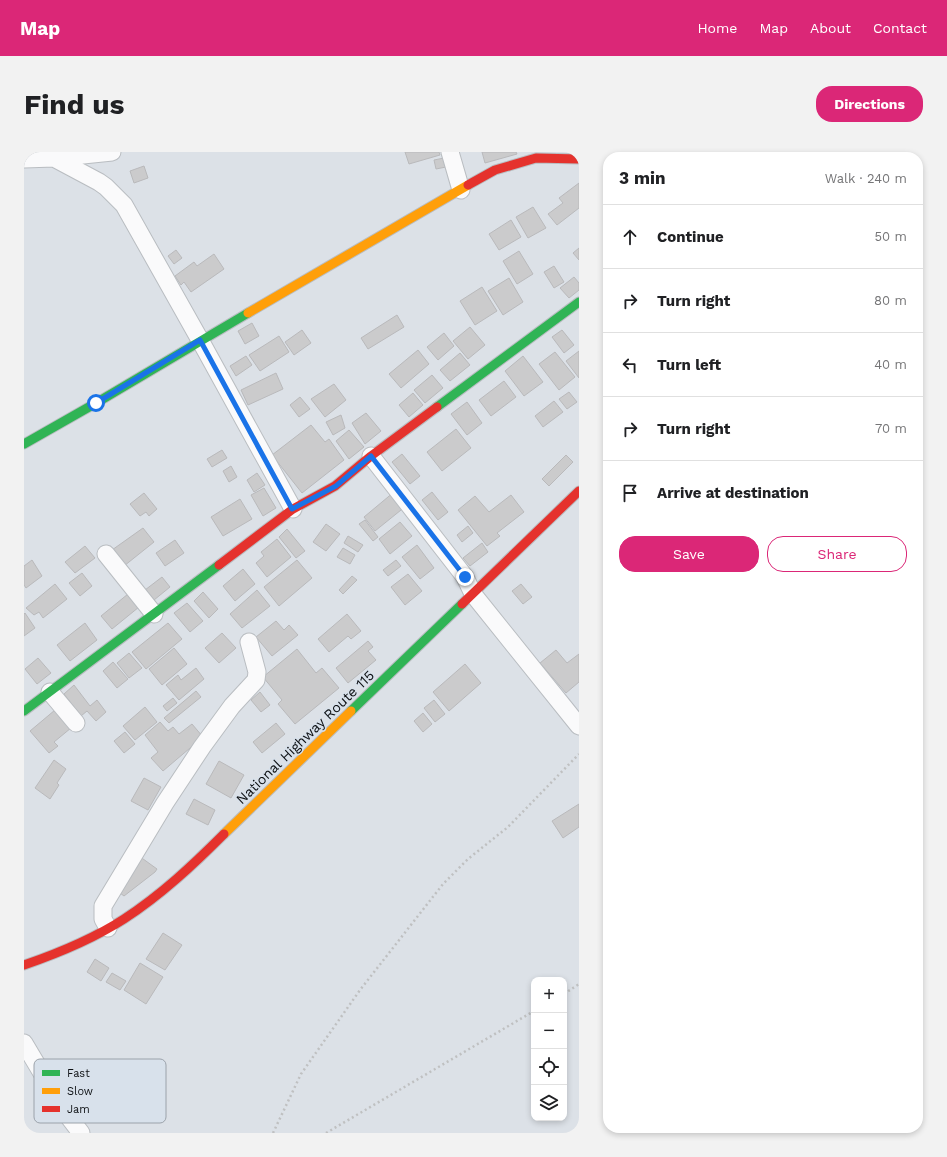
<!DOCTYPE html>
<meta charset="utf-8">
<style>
body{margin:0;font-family:"Work Sans",sans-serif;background:#f2f2f2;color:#202124}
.controls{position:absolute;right:12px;bottom:12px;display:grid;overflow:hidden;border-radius:8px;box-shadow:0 2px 6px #0003}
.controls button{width:36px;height:36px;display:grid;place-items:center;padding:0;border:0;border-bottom:1px solid #e0e0e0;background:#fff;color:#202124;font:20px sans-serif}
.stop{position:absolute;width:12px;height:12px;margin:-9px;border:3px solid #1a73e8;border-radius:50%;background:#fff}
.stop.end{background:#1a73e8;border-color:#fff;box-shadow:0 1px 4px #0008}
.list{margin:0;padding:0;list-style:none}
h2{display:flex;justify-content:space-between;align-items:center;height:52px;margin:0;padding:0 16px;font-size:17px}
h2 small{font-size:13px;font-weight:400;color:#757577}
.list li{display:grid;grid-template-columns:26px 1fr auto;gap:12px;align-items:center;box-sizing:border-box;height:64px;padding:0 16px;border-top:1px solid #e0e0e0}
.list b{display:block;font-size:15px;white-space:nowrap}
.list em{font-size:13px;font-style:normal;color:#757577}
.actions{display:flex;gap:8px;padding:12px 16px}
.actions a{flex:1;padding:9px 0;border:1px solid #db2777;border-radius:16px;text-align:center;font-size:14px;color:#db2777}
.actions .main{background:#db2777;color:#fff}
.icon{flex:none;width:22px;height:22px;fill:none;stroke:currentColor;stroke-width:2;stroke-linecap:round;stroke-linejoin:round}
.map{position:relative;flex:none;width:555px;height:981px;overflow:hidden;border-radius:16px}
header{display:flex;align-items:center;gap:24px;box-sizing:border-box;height:56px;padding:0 20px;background:#db2777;color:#fff}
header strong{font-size:19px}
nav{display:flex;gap:22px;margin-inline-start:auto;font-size:14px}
.intro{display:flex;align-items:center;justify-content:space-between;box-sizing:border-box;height:96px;padding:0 24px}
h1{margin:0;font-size:28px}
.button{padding:10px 18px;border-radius:16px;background:#db2777;color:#fff;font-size:14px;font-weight:700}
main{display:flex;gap:24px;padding:0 24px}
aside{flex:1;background:#fff;border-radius:16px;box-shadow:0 2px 6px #0003}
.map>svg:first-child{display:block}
</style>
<header>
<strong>Map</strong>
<nav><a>Home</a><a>Map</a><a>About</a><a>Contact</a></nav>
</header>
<div class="intro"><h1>Find us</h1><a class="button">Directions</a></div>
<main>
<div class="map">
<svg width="555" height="981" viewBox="0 0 555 981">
<rect width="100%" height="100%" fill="#dce1e7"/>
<path fill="#cbcbcc" stroke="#b9b9bb" d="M381,0H415L416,3L385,12Z
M458,0H492L493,2L461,11Z
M420,6L422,15L412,17L410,8Z
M120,14L124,26L110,31L106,19Z
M555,31V56L533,73L524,62L539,51L535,46Z
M509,55L522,76L504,86L492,65Z
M487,68L497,85L475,98L465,82Z
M555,96V108L549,101Z
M152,98L158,106L150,112L144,104Z
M495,99L509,122L493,132L479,109Z
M190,102L200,117L167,140L160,130L157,133L151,124L170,110L173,114Z
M530,114L540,130L530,136L520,120Z
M550,125L555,131V138L545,146L536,136Z
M485,126L499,150L479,163L464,139Z
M458,135L473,159L451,173L436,149Z
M373,163L380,175L344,197L337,186Z
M228,171L235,184L221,192L214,179Z
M446,175L461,193L444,207L429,189Z
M278,178L287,191L270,203L261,190Z
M538,178L550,193L540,201L528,185Z
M420,181L430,194L414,208L403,195Z
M255,184L265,200L236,219L225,203Z
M394,198L405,212L377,236L365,222Z
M555,199V226L542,209Z
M531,200L551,225L535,238L515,212Z
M436,201L446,213L426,229L416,218Z
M222,204L228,213L212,224L206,214Z
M499,204L519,230L500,244L481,219Z
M252,221L259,237L224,253L217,238Z
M408,223L419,236L401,251L390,238Z
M480,229L492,245L467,264L455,248Z
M310,232L322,248L301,265L287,247Z
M545,240L553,250L543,257L535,247Z
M389,241L399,253L385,265L375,253Z
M276,245L286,257L275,265L266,253Z
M530,249L539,260L519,275L511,264Z
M443,250L458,271L443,283L427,262Z
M342,261L357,279L341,292L328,271Z
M317,263L321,276L309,283L302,270Z
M287,273L301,290L305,287L320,308L278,341L248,303Z
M432,277L447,296L418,319L403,300Z
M325,278L340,295L325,307L312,289Z
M198,298L203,306L188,315L183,307Z
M378,302L396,324L386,332L368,310Z
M542,303L549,310L525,334L518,327Z
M207,314L213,325L205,330L199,319Z
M233,321L241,333L230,340L223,328Z
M240,336L252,356L239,364L227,343Z
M370,340L382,354L351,379L340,365Z
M408,340L424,360L414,368L398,348Z
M120,341L133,357L125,364L122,360L116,364L106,352Z
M487,343L500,360L473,381L476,384L463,394L434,358L451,344L465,360Z
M216,347L228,367L199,384L187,365Z
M341,368L354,385L349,389L335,372Z
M376,370L388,384L366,402L355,387Z
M302,372L316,382L302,399L289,390Z
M444,374L449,381L438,390L433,383Z
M119,376L130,390L100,414L88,398Z
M263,377L281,399L272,406L255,385Z
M324,384L339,393L334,400L320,391Z
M253,387L267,405L243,425L232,411L240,404L237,400Z
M151,388L160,401L141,414L132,401Z
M458,391L464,400L446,414L439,406Z
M393,393L410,416L396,427L378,405Z
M61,394L71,406L51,421L41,410Z
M319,396L331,403L326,412L313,405Z
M8,408L18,424L2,436L0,433V414Z
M273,408L288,426L255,454L240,435Z
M372,408L377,414L364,424L359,418Z
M219,417L231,432L211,449L199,434Z
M58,421L68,434L56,444L45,431Z
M384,422L398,439L381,453L367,435Z
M328,424L333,428L319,442L315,438Z
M138,425L146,435L130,448L121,438Z
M31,432L43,447L19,466L15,460L10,463L2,456Z
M497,432L508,445L499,452L488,439Z
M233,438L246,454L218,476L206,462Z
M179,440L194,457L185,466L170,449Z
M104,442L115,455L88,477L77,464Z
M163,451L179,469L166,480L150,461Z
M1,461L11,476L0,484V462Z
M323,462L337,479L327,487L324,484L305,500L294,487Z
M252,469L260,478L265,473L274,483L248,504L232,485Z
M61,471L73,488L46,509L33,493Z
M144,471L158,487L122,517L108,500Z
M198,481L212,496L195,511L181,496Z
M344,489L349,495L344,499L352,508L324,531L312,516Z
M150,496L163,512L138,533L125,517Z
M273,497L292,521L298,516L315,536L271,572L254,552L258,548L239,525Z
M532,498L543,511L555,502V530L542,541L516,511Z
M105,501L118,516L105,526L93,511Z
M14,506L27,521L13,532L1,517Z
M89,510L104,527L93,536L79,519Z
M441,512L457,531L425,559L409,540Z
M172,516L180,527L155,548L142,533L154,523L157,528Z
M50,533L66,554L73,548L82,560L72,569L63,559L57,564L40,542Z
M172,539L177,545L145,571L140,566Z
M236,540L246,553L237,560L227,548Z
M149,546L153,551L143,559L139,554Z
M410,548L421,562L411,570L400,556Z
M121,555L133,570L111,588L99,574Z
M31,558L47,576L30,590L34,594L25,601L6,579Z
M399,561L408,572L399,580L390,569Z
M136,570L144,579L149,575L155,582L168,572L179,585L139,619L127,606L134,600L121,583Z
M252,571L261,582L238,601L229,590Z
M101,580L111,592L100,601L90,589Z
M30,608L42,617L33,631L35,633L26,647L11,636Z
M195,609L220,623L207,646L182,632Z
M120,626L137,635L124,658L107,649Z
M170,647L191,658L184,673L162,662Z
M555,652V675L539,686L528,669Z
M115,704L133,717L131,720L100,744L92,738Z
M139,781L158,793L141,818L122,807Z
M71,807L85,816L77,829L63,820Z
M116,811L139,825L122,852L100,838Z
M88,821L102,829L96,838L82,830Z"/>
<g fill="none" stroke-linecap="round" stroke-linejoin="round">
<g stroke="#b9bdc1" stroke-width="19">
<path id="street" d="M426,0L437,38
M30,6L88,0
M0,7L30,6L75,30L82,35L100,53L176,188L269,357
M347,304L441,425L449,442L555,574
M82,402L130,462
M26,540L52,571
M84,776L79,767V754L141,651L178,595L208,554L232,528L233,520L225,490
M0,891L41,960L57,981"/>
</g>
<g stroke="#b9bdc1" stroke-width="11">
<path id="fast" d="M413,255L555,150
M0,292L72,251L224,161
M0,559L195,413
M327,559L438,452"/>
</g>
<g stroke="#b9bdc1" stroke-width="11">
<path id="slow" d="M224,161L444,33
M200,682L327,559"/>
</g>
<g stroke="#b9bdc1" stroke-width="11">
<path id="jam" d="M444,33L471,18L512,6L555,7
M195,413L269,357L311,334L347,304L413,255
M438,452L555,339
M0,813C35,801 69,787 100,767C137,743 169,713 200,682"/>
</g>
<path stroke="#bfc0c1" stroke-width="2.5" stroke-dasharray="2 3" stroke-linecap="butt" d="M540,842L555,832
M249,981L277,922L336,838L419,732L444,707L484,675L555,602
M302,981L510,859"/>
<use href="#street" stroke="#fafafb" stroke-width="17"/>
<use href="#fast" stroke="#30b455" stroke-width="9"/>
<use href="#slow" stroke="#ff9f0a" stroke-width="9"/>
<use href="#jam" stroke="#e5322d" stroke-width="9"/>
</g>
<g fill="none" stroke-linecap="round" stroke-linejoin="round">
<path stroke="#1a73e8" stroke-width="5" d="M72,251L176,188L268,357L312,334L347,304L441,425"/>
</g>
<g text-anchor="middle" stroke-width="3" stroke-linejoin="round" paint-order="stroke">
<g font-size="14" fill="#0d1013" stroke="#d8e1eb">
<text transform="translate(281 585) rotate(-44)" y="5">National Highway Route 115</text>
</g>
</g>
<rect x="10" y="907" width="132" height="64" rx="6" fill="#d8e1eb" stroke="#9ba2aa" stroke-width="1"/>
<rect x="18" y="918" width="18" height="6" fill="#30b455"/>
<rect x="18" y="936" width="18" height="6" fill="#ff9f0a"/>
<rect x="18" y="954" width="18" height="6" fill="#e5322d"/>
<g font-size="11" fill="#0d1013">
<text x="43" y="925">Fast</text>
<text x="43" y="943">Slow</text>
<text x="43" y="961">Jam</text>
</g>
</svg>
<div class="controls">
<button>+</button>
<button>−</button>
<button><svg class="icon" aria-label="locate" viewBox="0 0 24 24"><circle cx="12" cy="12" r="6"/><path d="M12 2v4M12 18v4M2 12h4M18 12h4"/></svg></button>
<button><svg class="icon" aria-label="layers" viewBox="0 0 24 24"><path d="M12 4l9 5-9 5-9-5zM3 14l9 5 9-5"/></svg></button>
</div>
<div class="stop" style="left:72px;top:251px"></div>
<div class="stop end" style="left:441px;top:425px"></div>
</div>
<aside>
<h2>3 min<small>Walk · 240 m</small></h2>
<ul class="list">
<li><svg class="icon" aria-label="ahead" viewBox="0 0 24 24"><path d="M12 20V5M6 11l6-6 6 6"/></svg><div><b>Continue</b></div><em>50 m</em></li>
<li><svg class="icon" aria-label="right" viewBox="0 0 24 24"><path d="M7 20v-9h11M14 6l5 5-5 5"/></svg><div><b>Turn right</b></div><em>80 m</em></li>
<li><svg class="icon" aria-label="left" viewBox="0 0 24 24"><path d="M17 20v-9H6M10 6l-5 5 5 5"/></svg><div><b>Turn left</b></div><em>40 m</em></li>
<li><svg class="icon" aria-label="right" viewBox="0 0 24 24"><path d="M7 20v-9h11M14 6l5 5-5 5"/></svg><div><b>Turn right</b></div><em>70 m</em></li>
<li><svg class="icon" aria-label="arrive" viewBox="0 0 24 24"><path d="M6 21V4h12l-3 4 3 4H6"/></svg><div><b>Arrive at destination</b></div></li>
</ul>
<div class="actions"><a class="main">Save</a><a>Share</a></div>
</aside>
</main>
